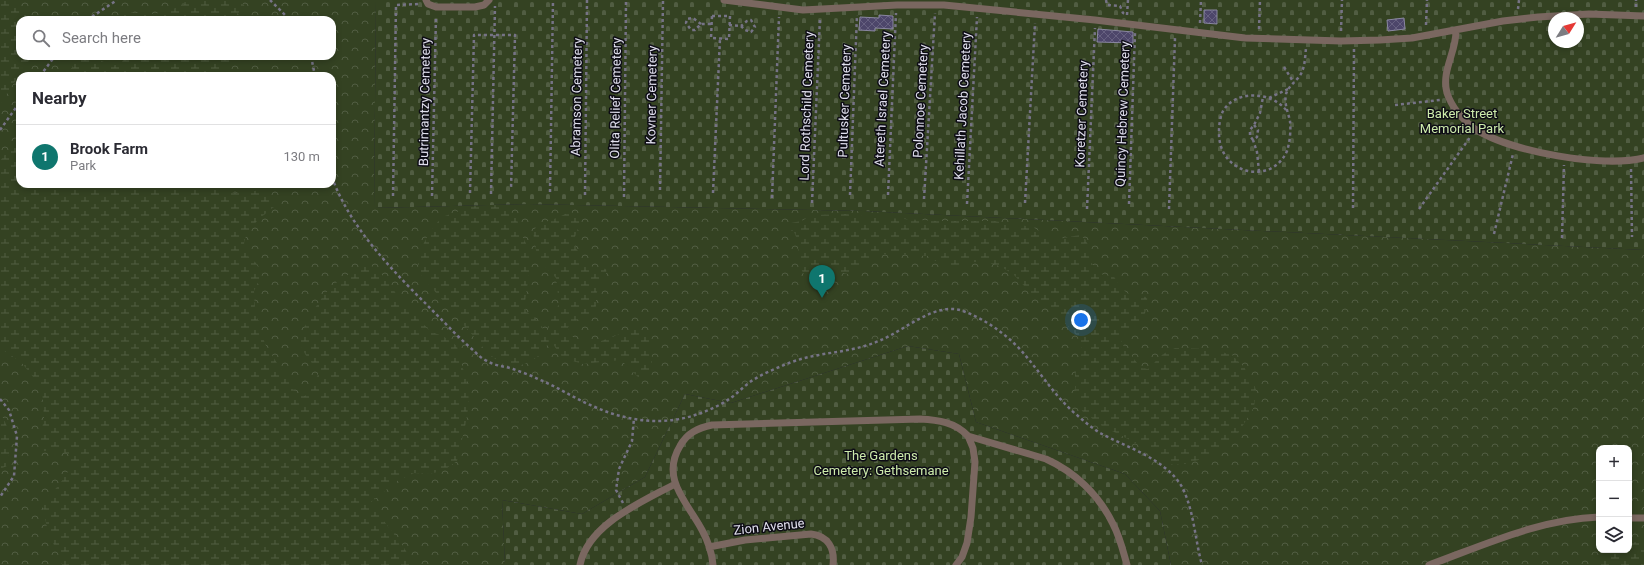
<!DOCTYPE html>
<meta charset="utf-8">
<style>
body{margin:0;font-family:Roboto,sans-serif;background:#f2f2f3;color:#2b2b33}
.controls{position:absolute;right:12px;bottom:12px;display:grid;overflow:hidden;border-radius:8px;box-shadow:0 2px 6px #0003}
.controls button{width:36px;height:36px;display:grid;place-items:center;padding:0;border:0;border-bottom:1px solid #e1e1e2;background:#fff;color:#2b2b33;font:20px sans-serif}
.compass{position:absolute;left:1548px;top:12px;width:36px;height:36px;border-radius:50%;background:#fff;box-shadow:0 2px 6px #0003;rotate:53deg}
.you{position:absolute;left:1081px;top:320px;width:14px;height:14px;margin:-10px;border:3px solid #fff;border-radius:50%;background:#1a73e8;box-shadow:0 0 0 6px #1a73e833}
.badge{display:grid;place-items:center;width:26px;height:26px;border-radius:50%;background:#0f766e;color:#fff;font-size:13px;font-weight:700}
.pin{position:absolute;translate:-50% -33px;filter:drop-shadow(0 1px 2px #0008)}
.pin::after{content:'';position:absolute;top:21px;width:14px;height:12px;background:inherit;clip-path:polygon(0 0,100% 0,50% 100%)}
.list{margin:0;padding:0;list-style:none}
h2{display:flex;justify-content:space-between;align-items:center;height:52px;margin:0;padding:0 16px;font-size:17px}
h2 small{font-size:13px;font-weight:400;color:#7c7c81}
.list li{display:grid;grid-template-columns:26px 1fr auto;gap:12px;align-items:center;box-sizing:border-box;height:64px;padding:0 16px;border-top:1px solid #e1e1e2}
.list b{display:block;font-size:15px;white-space:nowrap}
.list p{margin:0;font-size:13px;white-space:nowrap;color:#7c7c81}
.list em{font-size:13px;font-style:normal;color:#7c7c81}
.icon{flex:none;width:22px;height:22px;fill:none;stroke:currentColor;stroke-width:2;stroke-linecap:round;stroke-linejoin:round}
.map{position:relative;flex:none;width:1644px;height:565px;overflow:hidden}
.search{position:absolute;background:#fff;box-shadow:0 2px 6px #0003;left:16px;top:16px;width:320px;height:44px;display:flex;align-items:center;gap:10px;box-sizing:border-box;padding:0 14px;border-radius:12px;color:#7c7c81;font-size:15px}
.panel{position:absolute;background:#fff;box-shadow:0 2px 6px #0003;left:16px;top:72px;width:320px;height:116px;border-radius:12px}
.map>svg:first-child{display:block}
</style>
<div class="map">
<svg width="1644" height="565" viewBox="0 0 1644 565">
<defs>
<pattern id="forest-crowns" width="20" height="18" patternUnits="userSpaceOnUse"><rect width="20" height="18" fill="#344222"/><path d="M2 6a3 3 0 1 1 6 0M12 15a3 3 0 1 1 6 0" fill="none" stroke="#515d42"/></pattern>
<pattern id="wetland-marsh" width="20" height="14" patternUnits="userSpaceOnUse"><rect width="20" height="14" fill="#344222"/><path d="M1 5h8M5 5V1M11 12h8M15 12V8" fill="none" stroke="#515d42"/></pattern>
<pattern id="cemetery-stones" width="16" height="16" patternUnits="userSpaceOnUse"><rect width="16" height="16" fill="#344222"/><path d="M2 7V4a2 2 0 0 1 4 0v3zM10 15v-3a2 2 0 0 1 4 0v3z" fill="#515d42"/></pattern>
<pattern id="building-cross-hatch" width="8" height="8" patternUnits="userSpaceOnUse"><rect width="8" height="8" fill="#4d466a"/><path d="M0 0l8 8M0 8l8-8" fill="none" stroke="#666080"/></pattern>
</defs>
<rect width="100%" height="100%" fill="#242036"/>
<path fill="url(#forest-crowns)" fill-rule="evenodd" d="M0,0H376L374,208L528,204L864,211L1644,250V565H1171L1160,511L1125,474L976,422L959,354L908,346L731,403L685,394L645,477L582,514L502,500L505,565H0ZM20,20H332V56H20ZM20,76H332V184H20ZM1599,448H1629V550H1599Z"/>
<path fill="url(#wetland-marsh)" d="M0,0H21V4L31,20H20V56H32L0,104Z
M189,0H241L245,7L236,15V20H121L120,15C131,11 136,13 148,14C164,14 175,9 189,0Z
M80,56H97L99,60L114,66L122,62L125,56H236L220,76H66Z
M20,135V184H210C226,196 242,193 261,190L268,196L274,207C262,216 235,237 247,254C249,258 253,260 256,263C258,267 260,271 262,274L254,291L255,310L265,344L297,395L305,396L312,388L319,372L307,357L297,341C307,323 316,303 330,288C339,279 356,270 367,265L377,268L403,303L431,332L443,336L457,346C459,362 466,372 468,388C471,410 462,438 457,461L443,471L428,474L414,473L397,481L370,503L403,546L414,565H62L60,557L48,533L42,503L59,485L71,467V455L60,451H43L39,446L44,418L42,388L21,362L0,348V161Z
M498,205L516,215L520,231L530,252V267L525,302L526,311L540,323L549,341C544,355 527,367 511,366C501,365 493,357 486,351L420,274L418,265L420,251L430,231L442,217L474,206Z
M571,212L580,219L579,226L573,242C586,265 580,265 606,269C608,281 599,283 597,292C595,298 597,304 595,311L580,318L568,327C570,334 572,338 579,341C591,347 600,341 612,337C619,334 625,333 632,329C636,330 641,331 644,333C653,340 653,363 650,373L643,378H639L621,360L583,364L563,358L557,350L551,341L548,332V326L559,304L556,278L541,262L537,256L533,232C539,222 541,224 551,220C558,218 564,214 571,212Z
M847,214L870,217L937,221H994L1033,227L1052,240L1080,235L1086,240L1089,248L1090,261L1100,274L1114,277C1126,294 1126,296 1147,297C1149,318 1136,326 1120,338L1123,345L1141,368L1148,369L1163,354L1175,348L1212,349L1232,355L1243,366L1253,381L1256,390L1254,407L1239,432L1229,444L1215,455L1185,464L1173,465L1132,441L1102,426L1082,411L1075,388V374L1080,362L1082,349L1078,337L1067,325L1027,289L1013,274L1003,268L994,264L978,262H970L959,268L948,267L941,265L929,256L883,254L876,257L852,275L835,271L827,273L814,281C794,276 802,249 795,234C794,232 791,229 790,227L791,223L801,221L814,215Z
M0,413C12,431 11,445 7,466L0,469Z
M1644,541V565H1598C1605,554 1616,550 1629,550V543Z"/>
<path fill="url(#cemetery-stones)" fill-rule="evenodd" d="M376,0H1644V250L864,211L528,204L374,208ZM1554,18H1578V42H1554Z
M908,346L959,354L976,422L1125,474L1160,511L1171,565H505L502,500L582,514L645,477L685,394L731,403Z"/>
<path fill="url(#building-cross-hatch)" stroke="#8a87a1" d="M1204,10H1217V24L1204,23Z
M879,15L893,16V29L875,28V31L859,30L860,17L879,18Z
M1404,18L1405,29L1388,31L1387,20Z
M1098,29L1133,32V43L1097,42Z"/>
<g fill="none" stroke-linecap="round" stroke-linejoin="round">
<path stroke="#767386" stroke-width="2.5" stroke-dasharray="3 3" stroke-linecap="butt" d="M270,0L290,20
M1106,0L1107,5L1120,6L1123,13L1125,14
M1636,7V0
M1518,9L1519,0
M1127,15L1128,0
M712,16H730L729,39L711,38Z
M87,20L117,0
M1200,23L1201,0
M701,24L693,18L687,19L686,23L691,30H695L701,24H712
M729,25L741,26L745,30L751,32L755,27L751,20L747,21L741,26
M1426,25L1427,0
M1259,29L1260,0
M1341,31L1342,0
M311,56L315,76
M1284,67L1294,83
M40,76L55,56
M1269,98L1288,89
M1395,105L1440,100
M1286,110C1272,92 1236,89 1223,111C1220,117 1219,125 1219,132C1218,175 1272,186 1287,151C1290,142 1291,130 1290,121C1288,112 1284,104 1286,94C1288,87 1294,83 1299,77C1305,69 1305,58 1306,48
M1254,125L1258,130L1257,137L1253,140L1257,152L1259,171
M0,130L20,102
M1253,140L1250,136V130L1254,125L1260,113L1263,97
M1631,169L1632,237
M332,177C350,229 396,274 434,312C447,325 459,338 473,350C477,354 482,359 487,361C495,366 504,366 513,369C521,372 530,375 538,379C558,387 575,399 595,407C626,421 663,426 695,415C708,411 721,405 732,397C739,392 745,385 753,380C764,373 777,368 789,363C820,351 850,354 881,340C905,330 936,301 963,311C987,320 1009,336 1025,355C1043,376 1057,399 1078,416C1085,422 1092,428 1100,433C1126,447 1166,459 1182,487C1194,510 1195,540 1202,565
M660,190L663,0
M550,192L553,0
M470,193L474,35H515L511,189
M713,193L720,38
M491,194L495,6
M585,195L587,0
M850,195L857,15
M888,195L896,13
M393,196L396,5L418,4
M432,196L436,16
M624,197L626,0
M772,198L779,17
M924,199L935,13
M812,203L820,18
M1025,203L1035,23
M967,204L977,17
M1129,204L1135,33
M1353,208L1354,49
M1087,209L1095,28
M1169,209L1175,38
M1419,209L1471,136
M1494,234L1513,154
M1562,238L1564,165
M0,399L9,410L17,436L14,476L0,497
M623,503L616,490L619,469L632,441L634,418"/>
<path stroke="#7a6760" stroke-width="7" d="M426,0L428,4L436,7H475L484,5L489,0
M724,0L803,10L897,5H944L1095,20L1245,38L1341,41L1380,40L1412,38L1503,21L1538,17L1589,14L1644,16
M1456,31C1456,53 1441,71 1447,93C1452,108 1463,120 1475,129C1511,152 1603,168 1644,158
M1629,518H1644
M709,547L745,540L811,534C828,536 835,548 833,565
M580,565C588,524 642,502 675,484
M713,565C712,553 708,541 702,530C688,503 660,479 680,446C687,433 698,428 712,425L920,419C938,420 955,422 968,436L1046,459C1075,472 1099,495 1113,524C1120,537 1123,551 1127,565
M956,565L962,557L967,543L971,517L975,462L973,448L968,436
M1429,565C1484,545 1540,519 1599,517"/>
</g>
<g text-anchor="middle" stroke-width="3" stroke-linejoin="round" paint-order="stroke">
<g font-size="13" fill="#e0dfed" stroke="#0d0c15">
<text transform="translate(651 95) rotate(-89)" y="5">Kovner Cemetery</text>
<text transform="translate(576 97) rotate(-89)" y="5">Abramson Cemetery</text>
<text transform="translate(615 98) rotate(-89)" y="5">Olita Relief Cemetery</text>
<text transform="translate(882 99) rotate(-87)" y="5">Atereth Israel Cemetery</text>
<text transform="translate(844 101) rotate(-88)" y="5">Pultusker Cemetery</text>
<text transform="translate(920 101) rotate(-87)" y="5">Polonnoe Cemetery</text>
<text transform="translate(424 102) rotate(-89)" y="5">Butrimantzy Cemetery</text>
<text transform="translate(806 106) rotate(-88)" y="5">Lord Rothschild Cemetery</text>
<text transform="translate(962 106) rotate(-87)" y="5">Kehillath Jacob Cemetery</text>
<text transform="translate(1081 114) rotate(-88)" y="5">Koretzer Cemetery</text>
<text transform="translate(1122 114) rotate(-88)" y="5">Quincy Hebrew Cemetery</text>
<text transform="translate(769 526) rotate(-6)" y="5">Zion Avenue</text>
</g>
<g font-size="13" fill="#cdebab" stroke="#0d0c15">
<text x="1462" y="118">Baker Street<tspan x="1462" dy="15">Memorial Park</tspan></text>
<text x="881" y="460">The Gardens<tspan x="881" dy="15">Cemetery: Gethsemane</tspan></text>
</g>
</g>
</svg>
<div class="controls">
<button>+</button>
<button>−</button>
<button><svg class="icon" aria-label="layers" viewBox="0 0 24 24"><path d="M12 4l9 5-9 5-9-5zM3 14l9 5 9-5"/></svg></button>
</div>
<svg class="compass" viewBox="-18 -18 36 36"><path d="M0-13l5 13h-10z" fill="#e53935"/><path d="M0 13l5-13h-10z" fill="#7c7c81"/></svg>
<div class="you"></div>
<div class="pin badge" style="left:822px;top:298px">1</div>
<div class="search"><svg class="icon" aria-label="search" viewBox="0 0 24 24"><circle cx="10" cy="10" r="6"/><path d="M15 15l6 6"/></svg>Search here</div>
<section class="panel">
<h2>Nearby<small></small></h2>
<ul class="list">
<li><span class="badge">1</span><div><b>Brook Farm</b><p>Park</p></div><em>130 m</em></li>
</ul>
</section>
</div>
